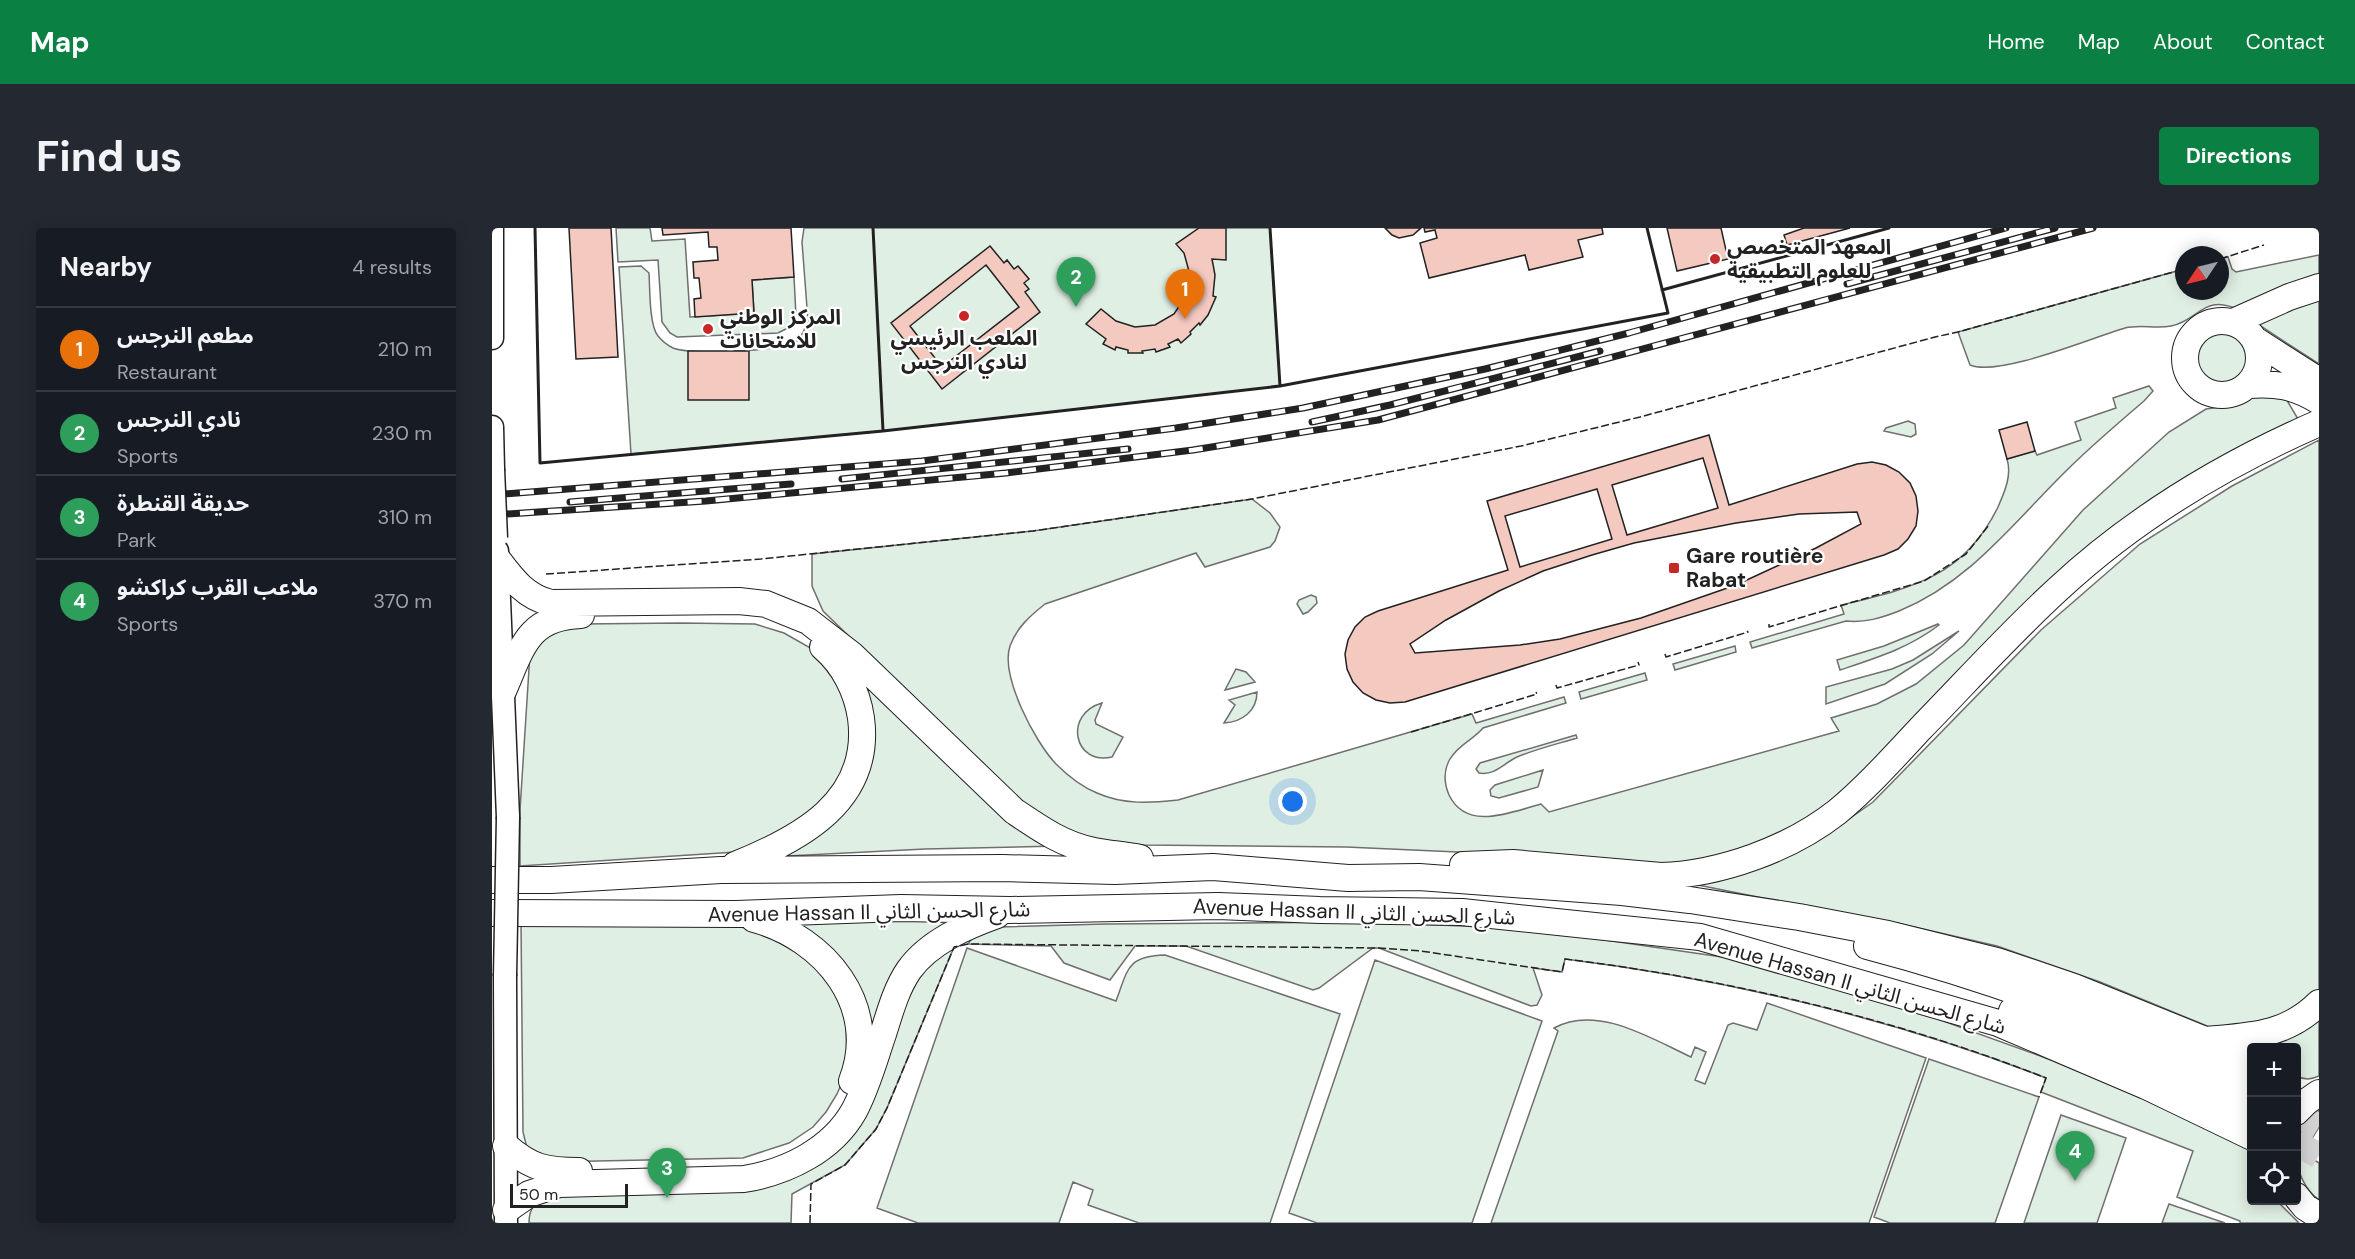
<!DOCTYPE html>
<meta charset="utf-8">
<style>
body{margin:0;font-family:"DM Sans","Noto Sans Arabic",sans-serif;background:#242831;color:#f1f3f6}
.controls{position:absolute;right:18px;bottom:18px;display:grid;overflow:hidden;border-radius:6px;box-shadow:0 3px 15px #0003}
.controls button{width:54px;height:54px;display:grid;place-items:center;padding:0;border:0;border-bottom:2px solid #363941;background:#171b24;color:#f1f3f6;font:30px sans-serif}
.compass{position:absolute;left:1683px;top:18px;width:54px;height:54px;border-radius:50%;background:#171b24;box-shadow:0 3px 15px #0003;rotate:235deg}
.scale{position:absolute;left:18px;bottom:15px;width:118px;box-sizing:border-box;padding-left:6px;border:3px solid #222;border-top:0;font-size:16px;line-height:21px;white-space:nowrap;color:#222;-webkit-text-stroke:4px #fff;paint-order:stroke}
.you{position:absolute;left:801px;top:574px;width:21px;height:21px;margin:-15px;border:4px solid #fff;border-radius:50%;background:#1a73e8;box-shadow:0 0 0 9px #1a73e833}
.badge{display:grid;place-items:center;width:39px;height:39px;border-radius:50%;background:#0b8043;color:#fff;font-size:20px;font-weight:700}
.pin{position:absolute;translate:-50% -50px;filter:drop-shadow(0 2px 3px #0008)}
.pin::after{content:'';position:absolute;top:32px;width:21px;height:18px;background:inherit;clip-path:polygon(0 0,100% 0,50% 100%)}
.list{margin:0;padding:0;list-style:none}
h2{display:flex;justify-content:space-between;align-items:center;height:78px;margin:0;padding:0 24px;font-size:26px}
h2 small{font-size:20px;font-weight:400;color:#9ea1a6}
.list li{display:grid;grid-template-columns:39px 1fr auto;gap:18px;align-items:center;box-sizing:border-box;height:84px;padding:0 24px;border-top:2px solid #363941}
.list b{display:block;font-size:22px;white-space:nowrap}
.list p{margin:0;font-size:20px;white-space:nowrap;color:#9ea1a6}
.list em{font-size:20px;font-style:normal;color:#9ea1a6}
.icon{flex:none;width:33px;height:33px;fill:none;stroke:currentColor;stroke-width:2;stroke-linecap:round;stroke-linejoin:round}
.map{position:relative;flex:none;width:1827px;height:995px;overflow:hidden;border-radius:6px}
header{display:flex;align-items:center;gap:36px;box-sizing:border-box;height:84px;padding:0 30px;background:#0b8043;color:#fff}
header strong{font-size:28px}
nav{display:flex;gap:33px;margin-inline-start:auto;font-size:21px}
.intro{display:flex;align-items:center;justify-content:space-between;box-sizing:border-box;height:144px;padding:0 36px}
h1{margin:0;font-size:42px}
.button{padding:15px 27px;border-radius:6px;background:#0b8043;color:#fff;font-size:21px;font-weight:700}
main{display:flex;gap:36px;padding:0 36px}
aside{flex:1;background:#171b24;border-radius:6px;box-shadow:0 3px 15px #0003}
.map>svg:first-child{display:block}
</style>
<header>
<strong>Map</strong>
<nav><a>Home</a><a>Map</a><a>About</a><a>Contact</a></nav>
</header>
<div class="intro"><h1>Find us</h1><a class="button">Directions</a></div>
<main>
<aside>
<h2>Nearby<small>4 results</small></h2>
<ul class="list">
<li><span class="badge" style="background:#e8710a">1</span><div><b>مطعم النرجس</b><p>Restaurant</p></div><em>210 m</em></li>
<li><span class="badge" style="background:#2e9e5b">2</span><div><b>نادي النرجس</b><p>Sports</p></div><em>230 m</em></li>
<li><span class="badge" style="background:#2e9e5b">3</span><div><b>حديقة القنطرة</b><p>Park</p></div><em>310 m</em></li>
<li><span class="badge" style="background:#2e9e5b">4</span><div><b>ملاعب القرب كراكشو</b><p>Sports</p></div><em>370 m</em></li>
</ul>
</aside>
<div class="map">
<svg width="1827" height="995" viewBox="0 0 1827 995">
<rect width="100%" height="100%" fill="#fff"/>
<path fill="#e0efe3" stroke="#6f6f6f" stroke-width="1.5" d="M124,0H158L160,13L193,11L198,89L262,85L260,52L302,49L304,88L302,97L286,105L185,109L178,105L170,94L166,32L126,34Z
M312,0H778L788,158L391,203L139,226L127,39L149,38L157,45C158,60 157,97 166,108C170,113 175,117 181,120C201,127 286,124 305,113C311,108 313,99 316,93L310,14Z
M1827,27V52L1750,83C1710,64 1709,92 1679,98C1663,101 1648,96 1633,100C1599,110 1507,149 1478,137L1466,104L1692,41V63H1728V31L1736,29L1740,41L1744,44Z
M1827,68V136L1767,97V95Z
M1702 129a28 28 0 1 1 56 0a28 28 0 1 1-56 0Z
M1657,158L1661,163L1652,173C1625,196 1598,219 1574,243C1521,295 1478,354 1407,383C1389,390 1373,395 1354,393L1260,420L1258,414L1352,386L1349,377C1420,360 1472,349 1506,279C1513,263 1520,247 1515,231L1543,223L1545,227L1589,212L1583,194L1624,180L1621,170Z
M1762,169H1793L1806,191L1706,243L1326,586L1250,623L1181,638L1010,626L854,619L652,617L601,615L542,588L331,383L320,358V326L541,303L760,271L778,285L788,299L783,313L778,319L713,339L704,325L553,376C538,388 525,399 518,418C508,448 543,514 564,536C575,547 590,559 605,565C632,577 658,575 686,572L980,486L984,495L1072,469L1074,475L991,500C981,512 966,517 958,531C951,543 952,555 957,567C975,604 1019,584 1049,576L1057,584L1347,503L1339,490L1385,476L1424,456L1472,417L1591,282L1677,204L1714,181L1736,178Z
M1416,193L1423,196L1424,206L1419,209L1392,203L1394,200Z
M1827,212V764L1787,791L1720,800L1608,754L1505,718L1405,695L1305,677L1206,657L1334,607L1381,574L1549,402L1648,316L1740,258Z
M819,367L824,369L825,375L816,384L811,386L805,376L807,372Z
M189,395L263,396L292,405L322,422L347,452L361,508L349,553L313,595L244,624L28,638V582L38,425L59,403L89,396Z
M1446,396L1447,397C1417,420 1384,430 1348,442L1345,432L1392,418Z
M1467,403L1440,426L1393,456L1334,476V459L1400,441L1421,432Z
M1243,418L1244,424L1183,442L1181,436Z
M744,441L754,444L763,454L733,462Z
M1153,445L1155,452L1089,471L1087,464Z
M374,454L566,618L433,621L295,628L297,621L342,590Z
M765,464C765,483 750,494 732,495L743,477L737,472Z
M610,475L603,492L604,496L631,509L620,529C582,538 571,486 610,475Z
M1084,507L1085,510C1065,516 1044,521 1025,529C1012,535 1003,548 987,545L984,541L988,535Z
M1051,542L1046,559L1007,570L999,568L998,562L1003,557Z
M466,691L383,806L292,692Z
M29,694L244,698L271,704L318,727L354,783L355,843L345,866L334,884L321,899L297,915L251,930L57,934L35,920L31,904Z
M876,694L1037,701L1244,731L1415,780L1562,833L1632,862L1757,920L1759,922L1760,972L1785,973L1807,995H1748V993L1685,969L1701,923L1549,864L1554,850C1402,791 1235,751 1073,731L1070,744L1041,740L1050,767L1045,777L1039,778L887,720H881L827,760L821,762L694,718H643L618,752L572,735L559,718L476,716L483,706L507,699L613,696Z
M462,719L395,880L384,901L353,937L300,966L299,995H37C37,980 43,974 55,967L320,939L413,777L433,737Z
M475,720L624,773C636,742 634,728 673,727L848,786L778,995H647L596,977L601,962L581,954L567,995H426L385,980Z
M883,732L1050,793L980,995H825L797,985Z
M1275,775L1434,830L1377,995H999L1066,803L1062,800C1105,776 1160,811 1199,829L1203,819L1214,824L1203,852L1213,856L1236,797L1241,795L1265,802Z
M1827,784V848C1819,852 1812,852 1805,848L1804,820H1760L1759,825L1741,816Z
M1437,831L1547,869L1503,995H1398L1382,989Z
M1827,883V899L1811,925L1827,935V972C1799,951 1795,903 1827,883Z
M1569,887L1634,910L1605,995H1532Z
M1677,976L1733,995H1670Z"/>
<path fill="#f3c9c0" stroke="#222" stroke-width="1.5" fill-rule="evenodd" d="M77,0H119L126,129L84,131Z
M170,0H299L302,49L260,52L262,85L203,89L202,71L209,70L207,50H202L201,34L226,32L225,19H217L216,4L171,7Z
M707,0H734V32L720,31L723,47L721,68L724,69L716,87L708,97L707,95L698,104L699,106L689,115L686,111L676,116L678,119L664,124L663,121L650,123L651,125H636V122L624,119L623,122L611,116L614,111L594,96L609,81L624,93L643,99L663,97L682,86L694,68L698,47L692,25L684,16Z
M893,0H929L921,7L907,10L900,7Z
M932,0H1110L1111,6L1086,12L1091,29L1037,42L1033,27L937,50L928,15L945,10L943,2L933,4Z
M1175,0H1229L1236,31L1185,43Z
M1312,0H1358L1295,17L1292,7Z
M498,18L512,35L515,32L522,41L526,38L537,51L532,55L537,61L533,64L548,84L450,161L399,95ZM494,37L527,79L450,139L418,98Z
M196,123H257V172H196Z
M1535,194L1543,223L1515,231L1507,202Z
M1217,207L1237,277L1365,236L1380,234L1394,237L1407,244L1418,255L1424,268L1426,283L1424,298L1416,311L1406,321L1392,327L913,474L898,475L884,472L871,465L861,454L855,441L853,426L856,412L863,399L873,389L886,383L1016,342L995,273ZM1211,230L1226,280L1135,307L1120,257ZM1105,261L1120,311L1028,339L1013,288Z
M1365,284L1369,296L1324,320L1244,357L1149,390L1068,411L1028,417L923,425L918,416L954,392L1007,363L1051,343L1100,327L1142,315L1244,295L1307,286Z"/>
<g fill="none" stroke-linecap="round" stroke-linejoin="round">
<path stroke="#d3d3d3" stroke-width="26" stroke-dasharray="26 13" stroke-linecap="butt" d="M1804,886L1827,899
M1804,915L1827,928"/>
<g stroke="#222" stroke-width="25">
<path id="major" d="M0,110V0
M0,199L1,241
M5,323L16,589
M13,748L14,995"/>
</g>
<g stroke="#222" stroke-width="28">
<path id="highway" d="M1693 130a37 37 0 1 1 74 0a37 37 0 1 1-74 0Z
M1741,94L1797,69L1827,59
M1763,112L1827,153
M1757,157C1784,155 1803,158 1827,173
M6,332C21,352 34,369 59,375L247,373L274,376L316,393L360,427L522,583C547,600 571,617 602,623C617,626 633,627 648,630
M11,463C30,420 35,389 89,387
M243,637C308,611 380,573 369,490C365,463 352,437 331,419
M971,637L1021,635L1169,648C1228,646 1298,621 1345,584C1375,559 1401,530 1428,501C1473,455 1517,406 1565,362C1640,292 1733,236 1827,195
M0,652H59L229,642L510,640L623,643L721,639L856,650L927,649L1130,664L1198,672L1307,689L1396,706L1505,733L1582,759L1713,812L1760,835
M0,685L244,686L409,680L518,682L726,678L828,682L970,684L1208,709L1506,795L1654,858L1760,909
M262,691C333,710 389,778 360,853
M1375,718C1508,753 1635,801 1760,861
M1520,783L1618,822L1750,884
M1714,812C1758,808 1794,808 1827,775
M1804,884L1814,874L1827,865
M14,918C39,940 54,943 87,943
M1804,968L1813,979L1827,988
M14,982L37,966L67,956L252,951C295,944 340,922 362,883C375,859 382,832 391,806C398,784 404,761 417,742C437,714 474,698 505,687"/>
</g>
<use href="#major" stroke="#fff" stroke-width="22"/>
<use href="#highway" stroke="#fff" stroke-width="26"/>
<g stroke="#222" stroke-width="7">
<path id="rail" d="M1355,56L1563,0
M820,194L898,177L1108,123
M350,251L636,221
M0,267L430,233L684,200L811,180L993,141L1137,105L1514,0
M78,274L299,256
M0,287L214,273L514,245L701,222L886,192L1601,0"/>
</g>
<use href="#rail" stroke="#fff" stroke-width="4.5" stroke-dasharray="14" stroke-linecap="butt"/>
<g stroke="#222" stroke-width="25" stroke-linecap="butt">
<path id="major-bridge" d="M1,241L4,310
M13,748L16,589"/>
</g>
<use href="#major-bridge" stroke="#fff" stroke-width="22"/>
<path stroke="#222" stroke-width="1.5" stroke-dasharray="8 3" stroke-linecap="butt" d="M1728,31L1772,17
M54,346L269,331L541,303L760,271L1029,218L1148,189L1443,109L1466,104L1692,41
M1277,396V399L1432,353L1474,326L1497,297
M1173,426L1174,429L1256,404L1255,403
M1064,457L1065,460L1147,437L1146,434
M919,504L1045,466L1044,464
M318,995L319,956L353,937L384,901L395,880L462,719L476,716L887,720L929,723L1070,744L1073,731C1235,751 1402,790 1554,850L1547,869"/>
<path stroke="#222" stroke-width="3" d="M43,0L48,235L391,203
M381,0L391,203L788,158L1176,85L1155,0
M778,0L788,158
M1170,62L1397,0"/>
</g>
<g fill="#c62828" stroke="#fff" stroke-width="2">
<circle cx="1223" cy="31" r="6"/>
<circle cx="472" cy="88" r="6"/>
<circle cx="216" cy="101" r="6"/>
<rect x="1176" y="334" width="12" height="12" rx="3"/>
</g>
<g text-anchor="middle" stroke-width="4.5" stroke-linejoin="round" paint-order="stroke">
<g font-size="21" font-weight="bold" fill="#222" stroke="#fff" text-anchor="start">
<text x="1235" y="26">المعهد المتخصص<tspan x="1235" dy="24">للعلوم التطبيقية</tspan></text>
<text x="228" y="96">المركز الوطني<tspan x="228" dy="24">للامتحانات</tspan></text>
<text x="472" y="117" text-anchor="middle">الملعب الرئيسي<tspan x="472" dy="24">لنادي النرجس</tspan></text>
<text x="1194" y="335">Gare routière<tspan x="1194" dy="24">Rabat</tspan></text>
</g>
<g font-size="21" fill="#222" stroke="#fff">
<text transform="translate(377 684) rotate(-1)" y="7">Avenue Hassan II شارع الحسن الثاني</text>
<text transform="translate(862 684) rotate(2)" y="7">Avenue Hassan II شارع الحسن الثاني</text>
<text transform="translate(1358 755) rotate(16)" y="7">Avenue Hassan II شارع الحسن الثاني</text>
</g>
</g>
</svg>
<div class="controls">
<button>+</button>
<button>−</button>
<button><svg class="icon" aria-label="locate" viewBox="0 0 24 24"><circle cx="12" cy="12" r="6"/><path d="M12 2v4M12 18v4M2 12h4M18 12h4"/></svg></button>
</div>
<svg class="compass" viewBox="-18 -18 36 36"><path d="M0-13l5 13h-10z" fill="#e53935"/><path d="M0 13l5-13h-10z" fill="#9ea1a6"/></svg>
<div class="scale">50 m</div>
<div class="you"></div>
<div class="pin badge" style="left:693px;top:91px;background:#e8710a">1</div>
<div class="pin badge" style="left:584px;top:79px;background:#2e9e5b">2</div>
<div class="pin badge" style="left:175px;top:970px;background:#2e9e5b">3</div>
<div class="pin badge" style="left:1583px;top:953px;background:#2e9e5b">4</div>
</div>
</main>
